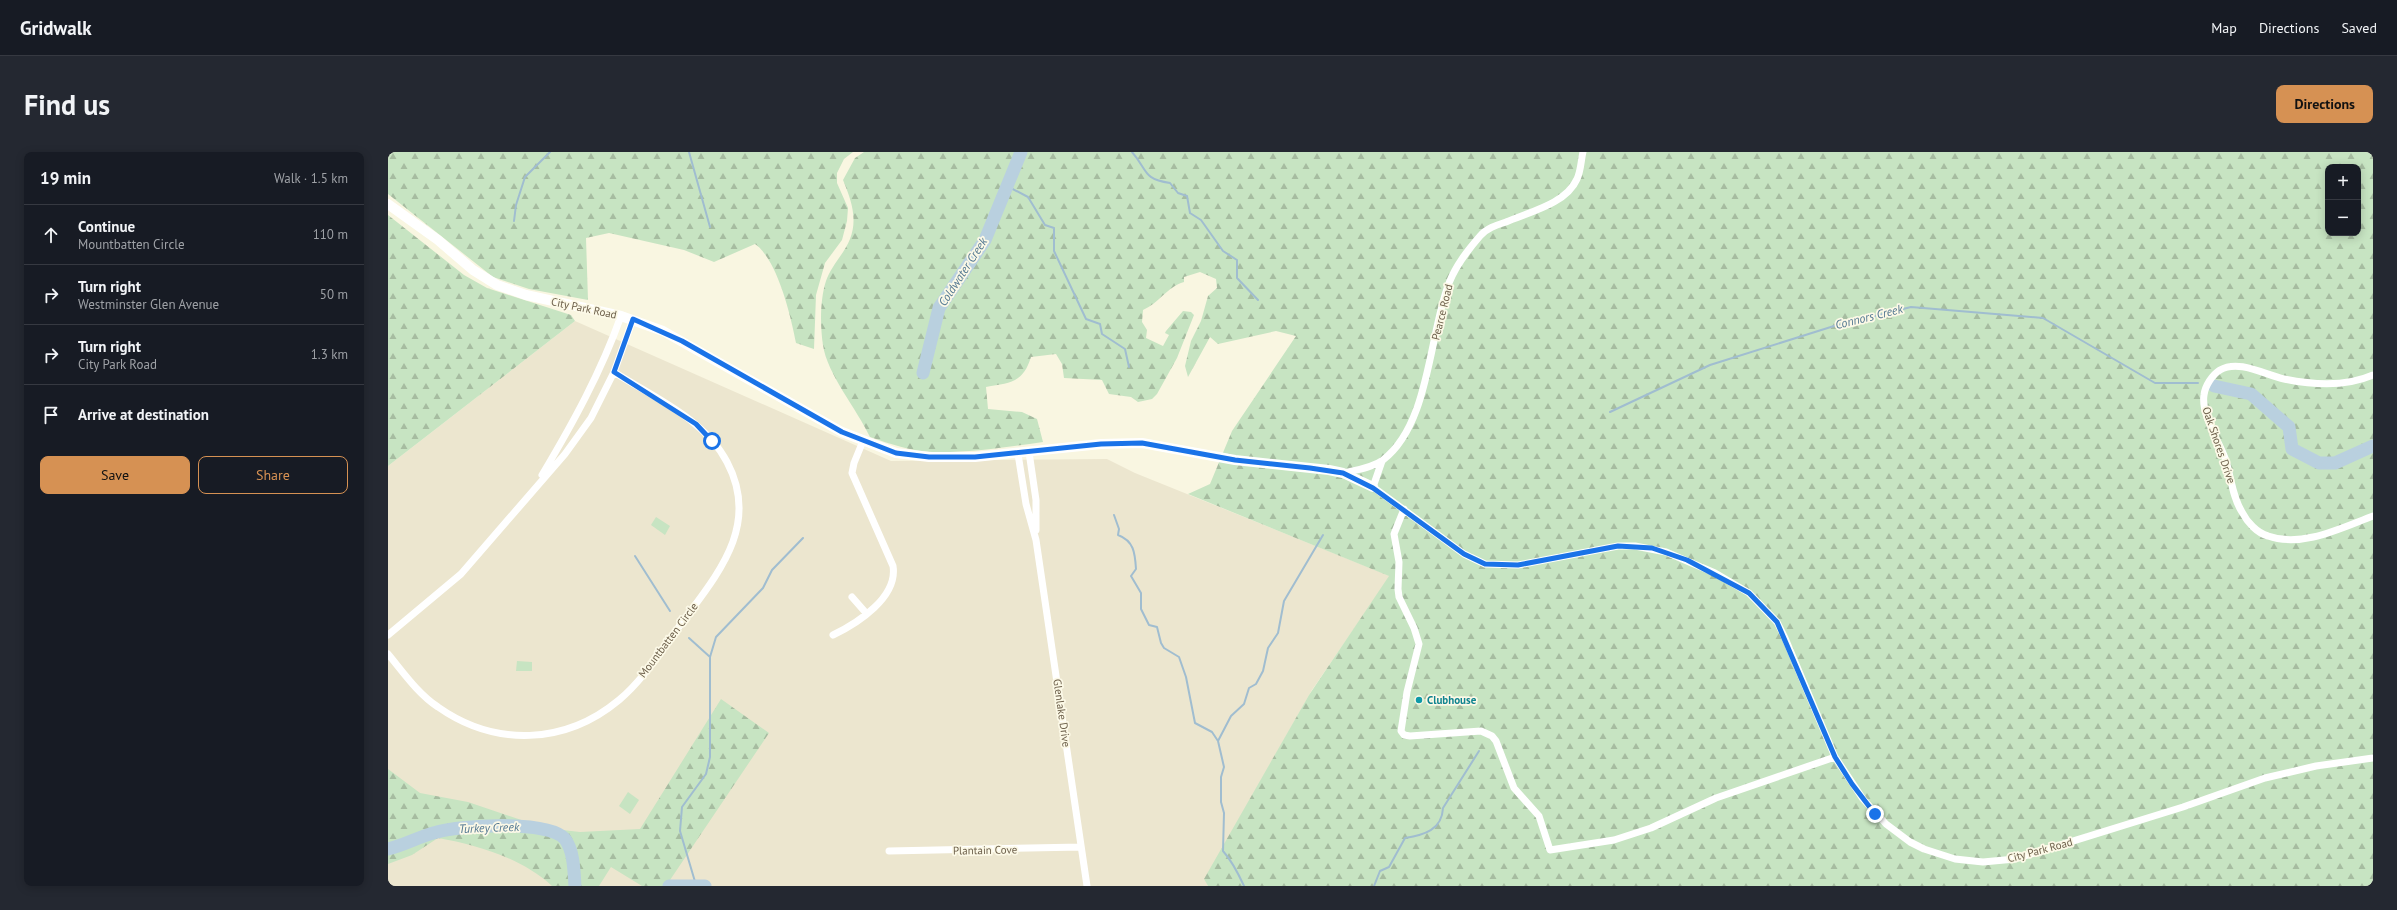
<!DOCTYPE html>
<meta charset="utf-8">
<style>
body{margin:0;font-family:"PT Sans",sans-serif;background:#242831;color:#f1f3f6}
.controls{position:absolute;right:12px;top:12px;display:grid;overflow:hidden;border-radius:8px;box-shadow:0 2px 10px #0003}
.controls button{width:36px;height:36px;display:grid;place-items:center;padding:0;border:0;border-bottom:1px solid #363941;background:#171b24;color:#f1f3f6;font:20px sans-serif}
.stop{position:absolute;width:12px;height:12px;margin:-9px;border:3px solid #1a73e8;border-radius:50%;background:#fff}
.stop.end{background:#1a73e8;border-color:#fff;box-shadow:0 1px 4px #0008}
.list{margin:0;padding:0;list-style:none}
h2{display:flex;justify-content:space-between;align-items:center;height:52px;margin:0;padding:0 16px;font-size:17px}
h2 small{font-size:13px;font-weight:400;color:#9ea1a6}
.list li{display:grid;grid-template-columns:26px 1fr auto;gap:12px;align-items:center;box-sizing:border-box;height:60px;padding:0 16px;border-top:1px solid #363941}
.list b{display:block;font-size:15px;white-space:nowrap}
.list p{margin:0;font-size:13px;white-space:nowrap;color:#9ea1a6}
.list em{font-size:13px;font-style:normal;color:#9ea1a6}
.actions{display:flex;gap:8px;padding:12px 16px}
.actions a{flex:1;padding:9px 0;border:1px solid #d69153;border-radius:8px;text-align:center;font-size:14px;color:#d69153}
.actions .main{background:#d69153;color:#111}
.icon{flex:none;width:22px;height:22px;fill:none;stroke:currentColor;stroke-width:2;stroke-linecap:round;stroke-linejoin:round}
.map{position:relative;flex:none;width:1985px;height:734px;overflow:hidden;border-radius:8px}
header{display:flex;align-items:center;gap:24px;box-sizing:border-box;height:56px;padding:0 20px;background:#171b24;border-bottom:1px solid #363941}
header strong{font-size:19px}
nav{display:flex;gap:22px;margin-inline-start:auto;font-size:14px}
.intro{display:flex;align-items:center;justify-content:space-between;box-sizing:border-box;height:96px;padding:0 24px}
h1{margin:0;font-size:28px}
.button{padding:10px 18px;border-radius:8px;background:#d69153;color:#111;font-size:14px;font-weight:700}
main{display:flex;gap:24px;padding:0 24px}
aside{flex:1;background:#171b24;border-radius:8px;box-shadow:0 2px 10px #0003}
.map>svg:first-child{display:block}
</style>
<header>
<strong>Gridwalk</strong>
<nav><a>Map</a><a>Directions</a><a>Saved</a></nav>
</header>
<div class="intro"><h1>Find us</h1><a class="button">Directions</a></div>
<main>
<aside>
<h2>19 min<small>Walk · 1.5 km</small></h2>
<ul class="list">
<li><svg class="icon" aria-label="ahead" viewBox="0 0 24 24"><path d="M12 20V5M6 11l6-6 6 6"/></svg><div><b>Continue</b><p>Mountbatten Circle</p></div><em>110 m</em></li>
<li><svg class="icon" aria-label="right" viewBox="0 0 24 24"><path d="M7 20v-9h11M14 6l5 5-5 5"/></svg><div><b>Turn right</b><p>Westminster Glen Avenue</p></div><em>50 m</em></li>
<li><svg class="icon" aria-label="right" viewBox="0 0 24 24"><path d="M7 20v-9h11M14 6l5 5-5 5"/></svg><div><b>Turn right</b><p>City Park Road</p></div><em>1.3 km</em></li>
<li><svg class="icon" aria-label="arrive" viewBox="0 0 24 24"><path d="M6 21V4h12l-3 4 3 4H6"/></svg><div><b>Arrive at destination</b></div></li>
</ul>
<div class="actions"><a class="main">Save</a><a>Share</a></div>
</aside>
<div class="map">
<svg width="1985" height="734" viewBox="0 0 1985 734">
<defs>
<pattern id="forest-firs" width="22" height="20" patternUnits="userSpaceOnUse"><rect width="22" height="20" fill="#c7e4c2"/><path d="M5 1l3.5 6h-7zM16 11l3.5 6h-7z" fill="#a6bca0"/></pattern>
</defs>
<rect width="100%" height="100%" fill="#f9f6e1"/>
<path fill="#ece6cf" d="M187,169L503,309L719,307L747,321L1002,424L924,538L817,727L820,734H0V314Z"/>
<path fill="url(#forest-firs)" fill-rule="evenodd" d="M0,0H465L456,7L449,21V31L460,56L459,69L454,88L437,111L428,143L426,197L408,191C403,164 389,107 367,92L326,110L296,98L221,81L198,86L200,148L141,137L105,125L0,42Z
M476,0H1985V734H820L816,727L921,543L1001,424L800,342L822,332L844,279L908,184L888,179L830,192L822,185L800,225L797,214L803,189L813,169L820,144L829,136L828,127L812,120L796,125V130C779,135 771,151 755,158L754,170L759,178L758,186L775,194L781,183L777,181L778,179L795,159L803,160L806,163L789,206L769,242L764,247L750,250L743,245L721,242L714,228L676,226L674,212L668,202L643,205C635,231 622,231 598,235L600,257L634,260L649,267L655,290C619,295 581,301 544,300C523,299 502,292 482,285C469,257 439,222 435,193C432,174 432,147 438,129C443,114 456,102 462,87C470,67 463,47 455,28L467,6ZM1940,15H1970V81H1940Z
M0,63L76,123L99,136L183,163L187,169L0,314Z
M333,547L381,581L278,734H254L223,715L211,734H164C133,706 90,693 50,686L24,703L0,712V617L32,641L80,650L157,676L192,680L252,677Z"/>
<path fill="#c7e4c2" d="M268,365L282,374L277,383L263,373Z
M129,509L144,510V519H128Z
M240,640L251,648L242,662L231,654Z"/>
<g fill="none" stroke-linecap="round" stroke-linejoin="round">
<path stroke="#a0bdd0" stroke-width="2" d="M301,0L322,75
M744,0C760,18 754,27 782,31L790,41L799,44L802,61L813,68L835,99L849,108V126L870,148
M619,34L640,45L657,73L666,76V99L698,167L712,172L714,182L737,197L741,215
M126,69L128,53L137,25L162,0
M1222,260L1322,213L1446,174L1523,155L1655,166L1767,231H1810
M726,363L731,377L730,383C746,389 747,401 748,417L743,424L753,441V457L761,473L769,475L773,491L776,496L791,505L798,525L807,571L824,580L830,589L836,615L833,625V650L836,661L835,699C843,708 851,723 856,734
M247,404L282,459
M301,486L322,505
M830,589L843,564L856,552L861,536L868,532L875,519L880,496L890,481L896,449L935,383
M308,733L292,679L294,655L318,622L322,605V505L328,485L375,436L384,418L415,386
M986,734L992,719L1001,715L1017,686C1036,683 1054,678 1055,656L1091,599"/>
<path stroke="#b9d0df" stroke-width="13" d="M535,221L551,156L597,88L633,0
M1826,234L1863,242L1901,275L1904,297L1931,311H1947L1985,294
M0,697C17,693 32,684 49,680C72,673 161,668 177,687C186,699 186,720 187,734
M281,734H317"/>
<path stroke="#fff" stroke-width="7" d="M1985,223C1958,235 1925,233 1896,227C1877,223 1851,207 1832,218C1824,223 1817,234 1816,243C1813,263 1830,287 1837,306C1843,323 1844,345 1854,360C1859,370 1869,381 1880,384C1914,396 1953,376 1985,364
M641,300L648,348V378
M630,302L638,352L648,388L699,734
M994,309L985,335L1076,402L1097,412L1130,413L1230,394H1247L1278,400L1327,421L1361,441L1389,470L1397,486L1447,605L1475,647L1498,672L1522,690L1536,697L1567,707L1595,710L1627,707L1795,655L1877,626L1928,614L1985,606
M955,321C968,318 984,316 995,308C1042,272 1041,182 1061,131C1068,113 1079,99 1092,84C1099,76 1109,73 1118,70C1141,60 1178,52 1189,27C1193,19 1193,8 1195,0
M154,323C185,271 213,220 233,164
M1016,357L1006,382L1011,410L1010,437L1011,445L1026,476L1031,492L1019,540L1013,579L1016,583L1022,584L1093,579L1104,584L1108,589L1126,636L1151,664L1162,698L1226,688L1263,676L1328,646L1447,605
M464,445L478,461
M0,483L73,422L177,302L203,266L226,220L245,167
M445,483C470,471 510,445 505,414L464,321L466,311L475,289
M0,502C15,520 30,542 50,555C107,595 177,593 231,548C255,528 272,500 290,476C326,426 374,376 339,310C317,267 265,245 226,220
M501,699L693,695"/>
<path stroke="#fff" stroke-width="10" d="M0,52L50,88L85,118L109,133L138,143L233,164L275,179L454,280L508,301L541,305H587L713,292L754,291L847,308L941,318L955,321L985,335"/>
</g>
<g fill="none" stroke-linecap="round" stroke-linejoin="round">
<path stroke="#1a73e8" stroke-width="5" d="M324,289L308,272L226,220L245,167L294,189L454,280L508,301L541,305H587L713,292L754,291L847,308L922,316L955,321L985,336L1076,402L1097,412L1130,413L1230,394L1264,396L1299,408L1361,441L1389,470L1447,605L1464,632L1487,662"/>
</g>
<circle fill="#0f9aa8" stroke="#fcf9e7" stroke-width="1.5" cx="1031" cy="548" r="4"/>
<g text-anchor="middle" stroke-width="3.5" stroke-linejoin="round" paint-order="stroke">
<g font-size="11" fill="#6d604b" stroke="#fcf9e7">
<text transform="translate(196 156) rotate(12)" y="4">City Park Road</text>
<text transform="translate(1054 160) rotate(-76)" y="4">Pearce Road</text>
<text transform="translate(1831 293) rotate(71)" y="4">Oak Shores Drive</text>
<text transform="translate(280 488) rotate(-53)" y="4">Mountbatten Circle</text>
<text transform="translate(674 561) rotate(82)" y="4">Glenlake Drive</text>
<text transform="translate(597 698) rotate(-1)" y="4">Plantain Cove</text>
<text transform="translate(1652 698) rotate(-15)" y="4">City Park Road</text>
</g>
<g font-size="11" font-weight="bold" fill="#0d838f" stroke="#fcf9e7" text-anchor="start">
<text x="1039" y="552">Clubhouse</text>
</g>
<g font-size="12" font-style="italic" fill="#527791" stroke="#fcf9e7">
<text transform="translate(575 120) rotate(-57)" y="4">Coldwater Creek</text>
<text transform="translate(1481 165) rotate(-14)" y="4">Connors Creek</text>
<text transform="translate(101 676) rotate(-2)" y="4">Turkey Creek</text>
</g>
</g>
</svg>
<div class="controls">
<button>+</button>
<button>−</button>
</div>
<div class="stop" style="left:324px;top:289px"></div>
<div class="stop end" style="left:1487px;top:662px"></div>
</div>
</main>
